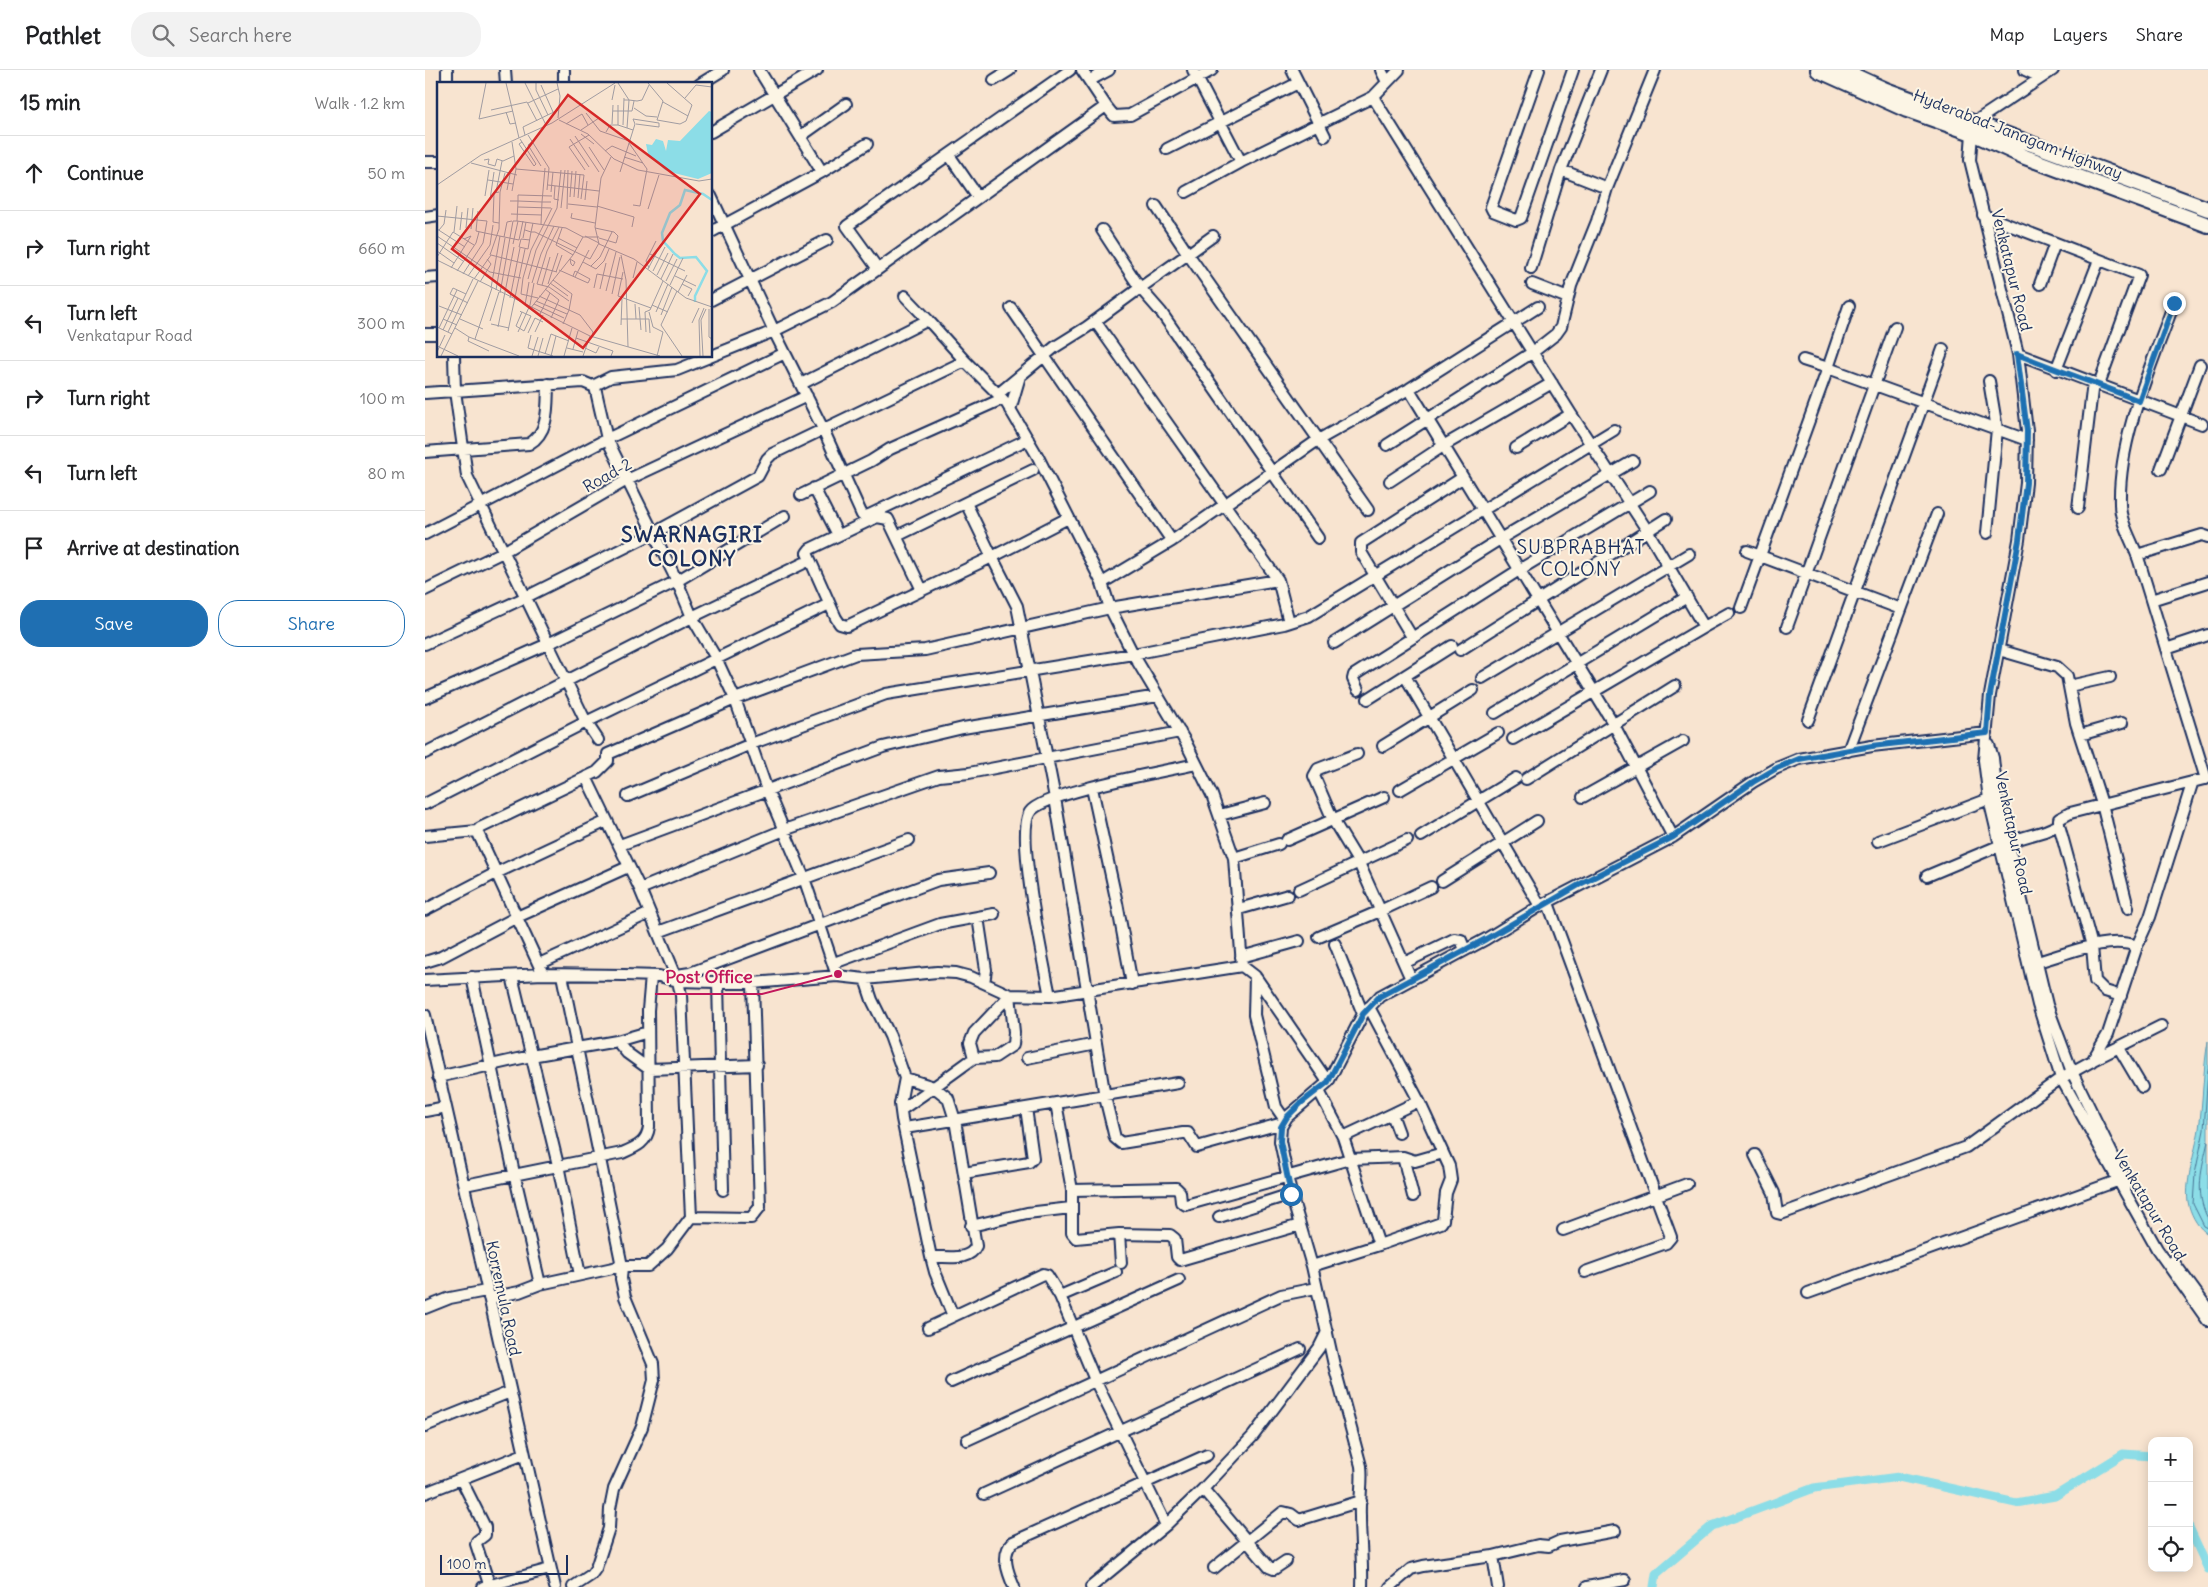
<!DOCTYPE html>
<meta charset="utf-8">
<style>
body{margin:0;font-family:Delius,sans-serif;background:#f2f2f2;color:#202124}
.controls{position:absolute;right:15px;bottom:15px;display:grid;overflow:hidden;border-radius:10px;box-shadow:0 2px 12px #0003}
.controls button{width:45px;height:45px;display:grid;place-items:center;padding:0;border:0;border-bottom:1px solid #e0e0e0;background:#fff;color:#202124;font:25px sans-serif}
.scale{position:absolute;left:15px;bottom:12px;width:128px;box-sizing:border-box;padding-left:5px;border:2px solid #1b2f5e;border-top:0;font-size:14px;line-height:18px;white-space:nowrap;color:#1b2f5e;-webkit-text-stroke:4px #fcf5e5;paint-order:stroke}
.stop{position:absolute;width:15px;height:15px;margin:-11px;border:4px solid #1f6fb2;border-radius:50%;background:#fff}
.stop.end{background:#1f6fb2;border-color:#fff;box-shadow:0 1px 5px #0008}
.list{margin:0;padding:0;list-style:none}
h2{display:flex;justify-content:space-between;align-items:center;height:65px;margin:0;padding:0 20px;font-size:21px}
h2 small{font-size:16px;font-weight:400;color:#757577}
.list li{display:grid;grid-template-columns:32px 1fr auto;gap:15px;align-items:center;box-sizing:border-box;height:75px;padding:0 20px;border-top:1px solid #e0e0e0}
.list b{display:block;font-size:19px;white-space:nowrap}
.list p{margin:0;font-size:16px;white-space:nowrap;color:#757577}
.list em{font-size:16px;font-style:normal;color:#757577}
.actions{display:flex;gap:10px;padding:15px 20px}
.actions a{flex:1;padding:11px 0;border:1px solid #1f6fb2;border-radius:20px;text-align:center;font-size:18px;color:#1f6fb2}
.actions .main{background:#1f6fb2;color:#fff}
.icon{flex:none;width:28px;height:28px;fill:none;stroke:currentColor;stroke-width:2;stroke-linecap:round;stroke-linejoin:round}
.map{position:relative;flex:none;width:1783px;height:1517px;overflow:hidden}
header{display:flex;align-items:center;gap:30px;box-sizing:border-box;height:70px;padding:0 25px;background:#fff;border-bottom:1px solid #e0e0e0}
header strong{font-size:24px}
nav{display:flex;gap:28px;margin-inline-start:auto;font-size:18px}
.search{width:350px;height:45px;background:#f2f2f2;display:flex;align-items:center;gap:12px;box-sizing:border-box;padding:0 18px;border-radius:20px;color:#757577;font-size:19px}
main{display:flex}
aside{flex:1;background:#fff}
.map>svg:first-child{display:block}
</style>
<header>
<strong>Pathlet</strong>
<div class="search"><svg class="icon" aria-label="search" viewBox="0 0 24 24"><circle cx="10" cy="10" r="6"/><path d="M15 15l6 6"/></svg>Search here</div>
<nav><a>Map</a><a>Layers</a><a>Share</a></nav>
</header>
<main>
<aside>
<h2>15 min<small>Walk · 1.2 km</small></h2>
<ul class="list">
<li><svg class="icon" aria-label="ahead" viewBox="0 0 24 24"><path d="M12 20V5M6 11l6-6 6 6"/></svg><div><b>Continue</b></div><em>50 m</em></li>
<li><svg class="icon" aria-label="right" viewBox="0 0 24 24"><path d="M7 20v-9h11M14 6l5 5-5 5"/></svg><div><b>Turn right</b></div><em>660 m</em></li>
<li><svg class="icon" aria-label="left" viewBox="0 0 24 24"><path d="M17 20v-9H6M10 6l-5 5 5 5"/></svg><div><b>Turn left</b><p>Venkatapur Road</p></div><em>300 m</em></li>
<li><svg class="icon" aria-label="right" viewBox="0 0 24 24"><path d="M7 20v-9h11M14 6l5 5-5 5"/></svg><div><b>Turn right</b></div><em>100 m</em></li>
<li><svg class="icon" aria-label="left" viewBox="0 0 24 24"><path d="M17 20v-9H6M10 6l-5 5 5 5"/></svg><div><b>Turn left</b></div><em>80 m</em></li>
<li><svg class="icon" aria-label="arrive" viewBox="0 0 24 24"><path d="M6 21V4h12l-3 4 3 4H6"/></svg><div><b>Arrive at destination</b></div></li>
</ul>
<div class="actions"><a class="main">Save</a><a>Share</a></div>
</aside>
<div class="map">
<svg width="1783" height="1517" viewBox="0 0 1783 1517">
<rect width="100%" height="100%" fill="#f8e4d0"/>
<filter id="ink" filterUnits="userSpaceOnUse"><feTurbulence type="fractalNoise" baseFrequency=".02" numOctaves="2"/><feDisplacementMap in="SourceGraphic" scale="10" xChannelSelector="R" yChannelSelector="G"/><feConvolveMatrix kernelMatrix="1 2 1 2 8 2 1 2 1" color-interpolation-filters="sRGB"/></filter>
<g filter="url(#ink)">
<path fill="#8cdde7" stroke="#5f97b0" d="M1783,971V1164C1774,1159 1767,1147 1764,1136C1758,1116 1771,1080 1774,1059C1778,1030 1778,1000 1783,971Z"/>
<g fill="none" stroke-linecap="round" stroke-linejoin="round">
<path stroke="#487595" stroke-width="1" d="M1783,1000L1779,1060L1770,1104L1768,1134L1779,1156L1783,1158
M1783,1071C1777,1100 1769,1121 1783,1149"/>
<path stroke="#8cdde7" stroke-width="9" d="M1764,1457L1783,1499
M1229,1517L1231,1504L1287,1456L1389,1418L1474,1407L1591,1433L1630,1426L1698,1384L1727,1386"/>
<g stroke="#1b2f5e" stroke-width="14">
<path id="minor" d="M22,0V14
M80,0L81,14
M139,0V14
M657,0L681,36
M768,0L816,92
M867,0L900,66
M956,0L962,12
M974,0L948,27L1146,344L1222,460L1279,557L1088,669
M1114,0L1066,137L1068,141L1091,150L1096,148L1148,0
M1600,0L1615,7
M569,10L585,0
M665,10L684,0
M275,14L298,0
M1548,53L1628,0
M286,62L392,0
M1547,63L1545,90L1593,284L1602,361L1601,413L1594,470L1565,625L1559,690L1564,729L1613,935L1636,1008L1732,1179L1783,1251
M376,66L421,34
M742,79L873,13
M524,85L553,127
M0,92H14
M1136,100L1182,118
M397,102L442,74
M761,122L816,92L948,27
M286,126L349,261L398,359L437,445L442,446L603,369
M731,136L763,184L788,166
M1558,145L1714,205L1674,314
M0,147L14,145
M677,160L715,218L763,184L943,440
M286,162L397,102L334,0
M1106,198L1136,100L1176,0
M453,199L422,156L645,0
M0,208L14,207
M1107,214L1143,228
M1615,214L1630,173
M480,226L503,250
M286,230L402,170
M1749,233C1727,295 1693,367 1695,434C1695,454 1710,475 1715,494C1737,566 1759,638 1781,709
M586,238L747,471
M670,251L853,510L864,552
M0,264H14
M1593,284L1777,354
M29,286L30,321L42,406L161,652L173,670
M1378,290L1403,298L1424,236
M1631,300L1674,190
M376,314L503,250L540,291
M168,316L186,307L252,300L349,261L407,232L681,36L689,46L705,45L787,0
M984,319L1188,653L1248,767
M0,323L158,312L170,317L182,369L252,511L267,547L291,588L310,629L342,720L379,808L412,906
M573,324L582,334L612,385L677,513L685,538L708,584L760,671L787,725L809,788L817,896
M585,340L595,306
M962,375L1108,282L1131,264L1136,257L1146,216L1172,151L1182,118L1230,0
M1091,378L1146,344
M0,382L104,374C125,362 122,335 123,314
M1736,399L1775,295
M965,411L1018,376L1127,313
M389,418L411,461
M376,425L446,391L465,379L577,329
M541,433L567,487L643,448
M1653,438L1668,312
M1562,463L1572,359L1564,311
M0,464L182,369L360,283
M474,465L608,400
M1322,481L1476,539
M1712,485L1777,465L1783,467
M677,513L747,471L847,402L893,468
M0,520L78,482L202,410L382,326
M497,520L463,449L452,447L385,479L382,483L411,548L415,554L422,556L567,487L592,536L630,728L680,1027L690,1068L696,1073L758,1063H763L772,1077L858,1053
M1726,530L1783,512
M1316,538L1403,298L1602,370
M1279,557L1304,543
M1362,557L1470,257
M987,567L936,482V473L1037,408
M909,573L1075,469L1208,391
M0,574L101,527L227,464L333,406L342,389L347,384L540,291L573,324L630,277L662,257L715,218L736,242L847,402L893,370L984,319L1113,237
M1741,579L1783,565
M1035,580L1241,449
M1574,580L1632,597L1642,606L1651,653L1677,734L1703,838
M980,606L1115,836
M1057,608L1264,484
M1644,616L1685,607
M933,620L928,609L929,605L1094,500L1225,421
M0,628L125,573L252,511L360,446
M943,629L1027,576
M1070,643L1262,527
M1383,650L1518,279
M1655,665L1697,653
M1564,675L1568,688L1572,727L1622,935L1647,1002L1702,1114
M958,676L1048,620
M1423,681L1512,444
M0,683L267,547L379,493
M932,684L893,699L889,706L908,750L934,793L986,909
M161,707L215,819L253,911L256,925L266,1147
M1101,709L1250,616
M667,718L692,833L707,914
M975,720L1073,663
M203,726L326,674L461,624L708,584L859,554L884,546L1189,360
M1158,727L1258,671
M0,734L161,652L400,536
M795,745L840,733
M1634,755L1667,876L1670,911L1680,921L1696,926
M0,766L52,761
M996,766L1091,708
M862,770L959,727
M1453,771L1564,729
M195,775L458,677L538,658L733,626
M809,788L854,774
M1502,806L1583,772L1620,761L1634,755V749L1645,743L1783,708
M1017,811L1112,751
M215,819L359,760L514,706L544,703L755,662
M874,820L982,770
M1123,833L1246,1167L1241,1173L1160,1202
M814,839L863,825
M0,840L71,803L182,751
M553,847L561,900L559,913
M233,862L484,770
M894,867L955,841L1006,817
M910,874L938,944
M816,887L874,871
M0,892L16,887L92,847L203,797
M1612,892C1642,884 1683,865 1712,876
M409,893L515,854L569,844
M979,893L1029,869L1036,870L1040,880
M114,894L225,843
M118,904L52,761L55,758L172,702L183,691V684L310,629L431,584L500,580L685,538L853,510
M252,905L265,903L513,810L564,803
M87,906L133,1095L155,1205
M830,906L829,945L851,1037L860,1050
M47,907L89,1103L115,1214
M440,909L447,930L465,966L480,1008L475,1034L477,1049L506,1187C522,1186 544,1192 551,1176L530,1050L523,1028L509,1017L476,1040
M0,910L118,904L199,905L234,906L253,911L328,913L412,906L440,909L512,902L531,903L546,907L585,925L625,926L817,896L830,906L903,1012
M293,913L298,1120
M585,925L589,962L588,975L570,987L549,988L545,973L549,963Z
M625,926C619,895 590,763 605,742C619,722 742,701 771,694
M0,945L130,1517
M192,971L202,983L224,999L332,995
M1694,978L1717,1017
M602,988L671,974
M1668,990L1736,956
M13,1007L106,986L192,971L223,962
M480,1008L509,1017L549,988
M894,1021L918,1067L954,1175L1016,1153L1018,1150L1021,1123L1026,1110L1024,1096L994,1031L944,937
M631,1033L647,1120V1163L651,1168L694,1164L745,1165L750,1169L752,1187L755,1190L875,1155
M0,1041L21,1037
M480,1058L753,1013
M974,1063L967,1044L994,1031
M918,1067L967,1044
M1330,1085L1349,1123L1352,1143L1356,1144L1541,1077L1636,1008L1667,991L1683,964L1712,876L1725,847L1767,714
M978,1087L988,1126
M539,1103L604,1092L608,1088L601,1038
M40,1115L197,1083C211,1077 222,1073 224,1057L223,940L226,906
M647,1120L751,1118L755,1122L756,1132L761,1135L925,1089L978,1087L990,1091L1018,1083
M794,1147L866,1124
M546,1156L602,1143L646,1138
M1138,1160L1262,1114
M694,1164L696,1193
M506,1187L510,1202L528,1246
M1748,1191L1783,1239
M887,1196L954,1175
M1383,1223L1692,1111
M635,1226L691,1202
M64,1228L94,1222L115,1214L197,1196L137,905
M0,1238L25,1228L61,1221
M503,1258L618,1204L622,1205L635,1226L670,1310L741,1455
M526,1312L754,1210
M0,1356L85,1322
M542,1370L856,1225L891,1218
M36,1409L60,1457V1465L52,1471L51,1474L65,1517
M778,1419L844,1497L849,1499L861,1491
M0,1423L99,1384
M559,1424L875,1279
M1068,1486L1073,1517
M789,1498L858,1442L866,1444L874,1450L936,1431
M58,1517L125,1499
M148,1517L166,1505L171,1498L184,1458L185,1439L189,1419L217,1357L229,1310L228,1294L200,1227L196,1209L197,1196H223L242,1179L266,1147L326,1148L335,1137L328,913
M589,1517C583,1503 575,1484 588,1472L782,1385
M666,1517L741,1455L778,1419L828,1366L894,1278L902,1262
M937,1517C938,1493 935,1470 935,1446C934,1429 938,1413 936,1396L909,1295L887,1196L866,1124L855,1071L856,1057L862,1047L903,1012L938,944L955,926L1061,869L1115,836L1248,767L1328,712L1352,698L1374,689L1447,676L1562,663
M965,1517L986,1499L998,1496L1068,1486L1113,1475L1124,1476L1135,1471L1190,1461
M1162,1517L1200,1510"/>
</g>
<g stroke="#1b2f5e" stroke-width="18">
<path id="highway" d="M1393,0L1482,40L1547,63L1600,87L1783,155
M1417,0L1461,20L1783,139"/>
</g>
<use href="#minor" stroke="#fcf5e5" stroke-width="10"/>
<use href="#highway" stroke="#fcf5e5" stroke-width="14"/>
</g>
</g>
<g fill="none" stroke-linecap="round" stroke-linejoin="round" filter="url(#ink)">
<path stroke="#1f6fb2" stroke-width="6" d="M866,1124L855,1071L856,1057L862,1047L876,1033L903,1012L938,944L955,926L1061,869L1159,812L1248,767L1328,712L1352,698L1374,689L1447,676L1562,663L1565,625L1594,470L1601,413L1602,361L1592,284C1633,301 1674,314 1714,331L1749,233"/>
</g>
<g text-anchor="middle" stroke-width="4" stroke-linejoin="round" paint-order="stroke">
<g font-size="16" fill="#1b2f5e" stroke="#fcf5e5">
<text transform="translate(1593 64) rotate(21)" y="6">Hyderabad-Janagam Highway</text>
<text transform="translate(1587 200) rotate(76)" y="6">Venkatapur Road</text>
<text transform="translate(182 405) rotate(-29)" y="6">Road-2</text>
<text transform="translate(1589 763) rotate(78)" y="6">Venkatapur Road</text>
<text transform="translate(1725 1135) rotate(59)" y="6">Venkatapur Road</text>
<text transform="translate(79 1228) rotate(78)" y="6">Korremula Road</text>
</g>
<g font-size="19" letter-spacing="1" fill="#1b2f5e" stroke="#fcf5e5">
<text x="1156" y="484">SUBPRABHAT<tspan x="1156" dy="22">COLONY</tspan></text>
</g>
<g font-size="21" font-weight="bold" letter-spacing="1" fill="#1b2f5e" stroke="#fcf5e5">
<text x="267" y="472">SWARNAGIRI<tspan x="267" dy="24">COLONY</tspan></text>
</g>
</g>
<g transform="translate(12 12)">
<rect width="275" height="275" fill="#f8e4d0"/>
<path d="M272,29L275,30V91L261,97L237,91L228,88L211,72L209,62L215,63L219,57L226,59L229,69L231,58L243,59Z" fill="#8cdde7"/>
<path fill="none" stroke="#8cdde7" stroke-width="2.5" d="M258,220V214L270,189L259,175L243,176L238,172L226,159L225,151L233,131L243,123L248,108L266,112L275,118"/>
<path fill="none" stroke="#a09ca2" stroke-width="1" d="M49,1L42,37L76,29M69,1L82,56M88,1L109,43M99,1V8L111,33M120,1L123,14L121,36M181,1L192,18L200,19L205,18L212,3M211,1L226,19L220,38L243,42L249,39L255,23L230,1M104,3L116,30M248,16L259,3L275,5M175,18L178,3M187,18H192L190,46M226,20L251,34M91,21L121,7M181,23V43L196,48M197,26L209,34L220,35M54,28L90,20L100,39M176,29H195L197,19M69,30L73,42L79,41M149,31L163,49L192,59M122,38L151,52L177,77L201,88L262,99L275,97M129,42L145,32L151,43M175,42L176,23M199,42L222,45M186,43L187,16M144,48L162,36M169,50L173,43H181M144,52L157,62M88,53L86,45L121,28M91,53L112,86L110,108M138,54L162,90M83,57L85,60L99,82L97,84L82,62L85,60M133,57L152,85M75,60L79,87L147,93L144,117M95,60L91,63L104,84M192,61L210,87L203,124L196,123M152,65L167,88M168,69L175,64L199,74M174,75L164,96L158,145L162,162L197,177L249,216L275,225M187,75L206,81M47,78L52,77L51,82L58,84L60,77L66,79L77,74M34,81L80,93M148,88L132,65L152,53M183,90L198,42L196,37L222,41V45M51,98L76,102M0,103L44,73L115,41L178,1M111,103L162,109M118,104L117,117L122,118M70,108L73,92M75,109L79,87M59,110L65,79M114,110L116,90M48,114L52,88M133,115L135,89M137,115L139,89M141,116L143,92M53,118L57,90M148,118L150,99M73,119H81V113L115,114M131,122L160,125M160,124L197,135L195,145M81,125L114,126M124,126L128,88M130,127L131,88M211,127L222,93M41,129L39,149L48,151L82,158L86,139M135,131L134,136L158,141M74,132L105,133M0,134L50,139L46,161L26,192M80,139L129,146L146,155M62,141L56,140L57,111L62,110M104,142L105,120H114M29,146L31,126M125,146L119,163L136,173M158,146L177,150L181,154L179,161L162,156M0,147L28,165M34,147L36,126M2,148L7,142L9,128M23,148L25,130M88,148L94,150L96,141M17,150L20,124M0,154L53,190L84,196M148,154L162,161M67,155L70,140L75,139M86,156L89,140M121,156L140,166M93,158L84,157L82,165L91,167L94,150H98L153,177L162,161M0,161L26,179M76,162L81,139M0,169L17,181M213,172L248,189M53,173L62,147L63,110L68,91M184,173L189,198L191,265M0,175L16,150L37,163M133,177L138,180L136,184L134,182ZM0,178L153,254L223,274M146,180L159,187L167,179L172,167M154,184L163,175L175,150M14,186L34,154L27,157M212,186L209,179L219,159M211,187L224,162M122,188L151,201L153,197L138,189L136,194M20,189L39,161L42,150M216,189L228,165M119,190L125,173M186,190L181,214L214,226M220,193L231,171M31,194L53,163L56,143M238,194L259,204M138,195L152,168M196,196L200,180M37,197L54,173L120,190M91,197L99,168L120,126L124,88M224,197L236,172M116,198L135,212L132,228L143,233L156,250L155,255M229,199L240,177M43,200L54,182L50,177M95,201L104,172L117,144M113,201L131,214M100,202L110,169L122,145M100,202L112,205L132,219M111,202L121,171M245,202L255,207L251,214M105,203L113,175M233,203L246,176M54,206L63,154M157,206L160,192L186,197M108,207L122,218L114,236M163,207L169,181M59,208L68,156M169,209L179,170M240,209L224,243L245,274M241,210L250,193M63,211L76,139H80L81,119L105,120L108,86M29,212L16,206L13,212L31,221M175,212L183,175M102,214L132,228L126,242M73,216L83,166M101,216L84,212L86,196L94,168L115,126M99,219L130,232M97,222L127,236M198,222L199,237M88,223L92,200M215,223L231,230M2,224L25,233M202,225L204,248M93,227L136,173L146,155H162M272,227V255L275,257M83,229L84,230H85L89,232L94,234L87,249L79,244L85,230M212,230L216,245L226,250L220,274M219,230L231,202M103,232L113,211M224,233L235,205M6,237L20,243M23,237L46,247M184,237H212L213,251M53,239L62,210M255,241L262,226M54,242L72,246M184,243L185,217M0,245L15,252M61,245L77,165M2,246L20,208M18,246L32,255L82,274M6,248L21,216M71,249L88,167M11,250L36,197M81,250L93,223L97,201M98,250L106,233M209,250L208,230L213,228L226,199M91,251L98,236L106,240M94,253L91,266L116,274M32,255L31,259L52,269M139,256L176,269L174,274M38,257L55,206M0,264L21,274M130,266L146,270M148,266L159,271L162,265M136,267L141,249M0,270L8,253M108,272L114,252L132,259M4,274L41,199M95,274L101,255M101,274L106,256M114,274L119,254M127,274L135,246M146,274L153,254M263,274L262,238L267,226M266,274L264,238L269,227"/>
<path fill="#d62828" fill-opacity="0.15" stroke="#d62828" stroke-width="2.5" d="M131,13L263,112L146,266L15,167Z"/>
<rect width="275" height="275" fill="none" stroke="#1b2f5e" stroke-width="2.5"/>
</g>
<path fill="none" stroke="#c2185b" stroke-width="2" d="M413 904L337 924H230"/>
<circle fill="#c2185b" stroke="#fcf5e5" stroke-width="2" cx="413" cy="904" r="5"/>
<g font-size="18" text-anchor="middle" font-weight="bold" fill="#c2185b" stroke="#fcf5e5" stroke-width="4" stroke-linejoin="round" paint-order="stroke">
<text x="284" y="913">Post Office</text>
</g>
</svg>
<div class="controls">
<button>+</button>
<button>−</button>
<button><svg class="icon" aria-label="locate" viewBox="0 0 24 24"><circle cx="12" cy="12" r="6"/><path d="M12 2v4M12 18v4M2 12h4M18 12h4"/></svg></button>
</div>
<div class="scale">100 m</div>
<div class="stop" style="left:866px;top:1124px"></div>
<div class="stop end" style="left:1749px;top:233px"></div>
</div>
</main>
